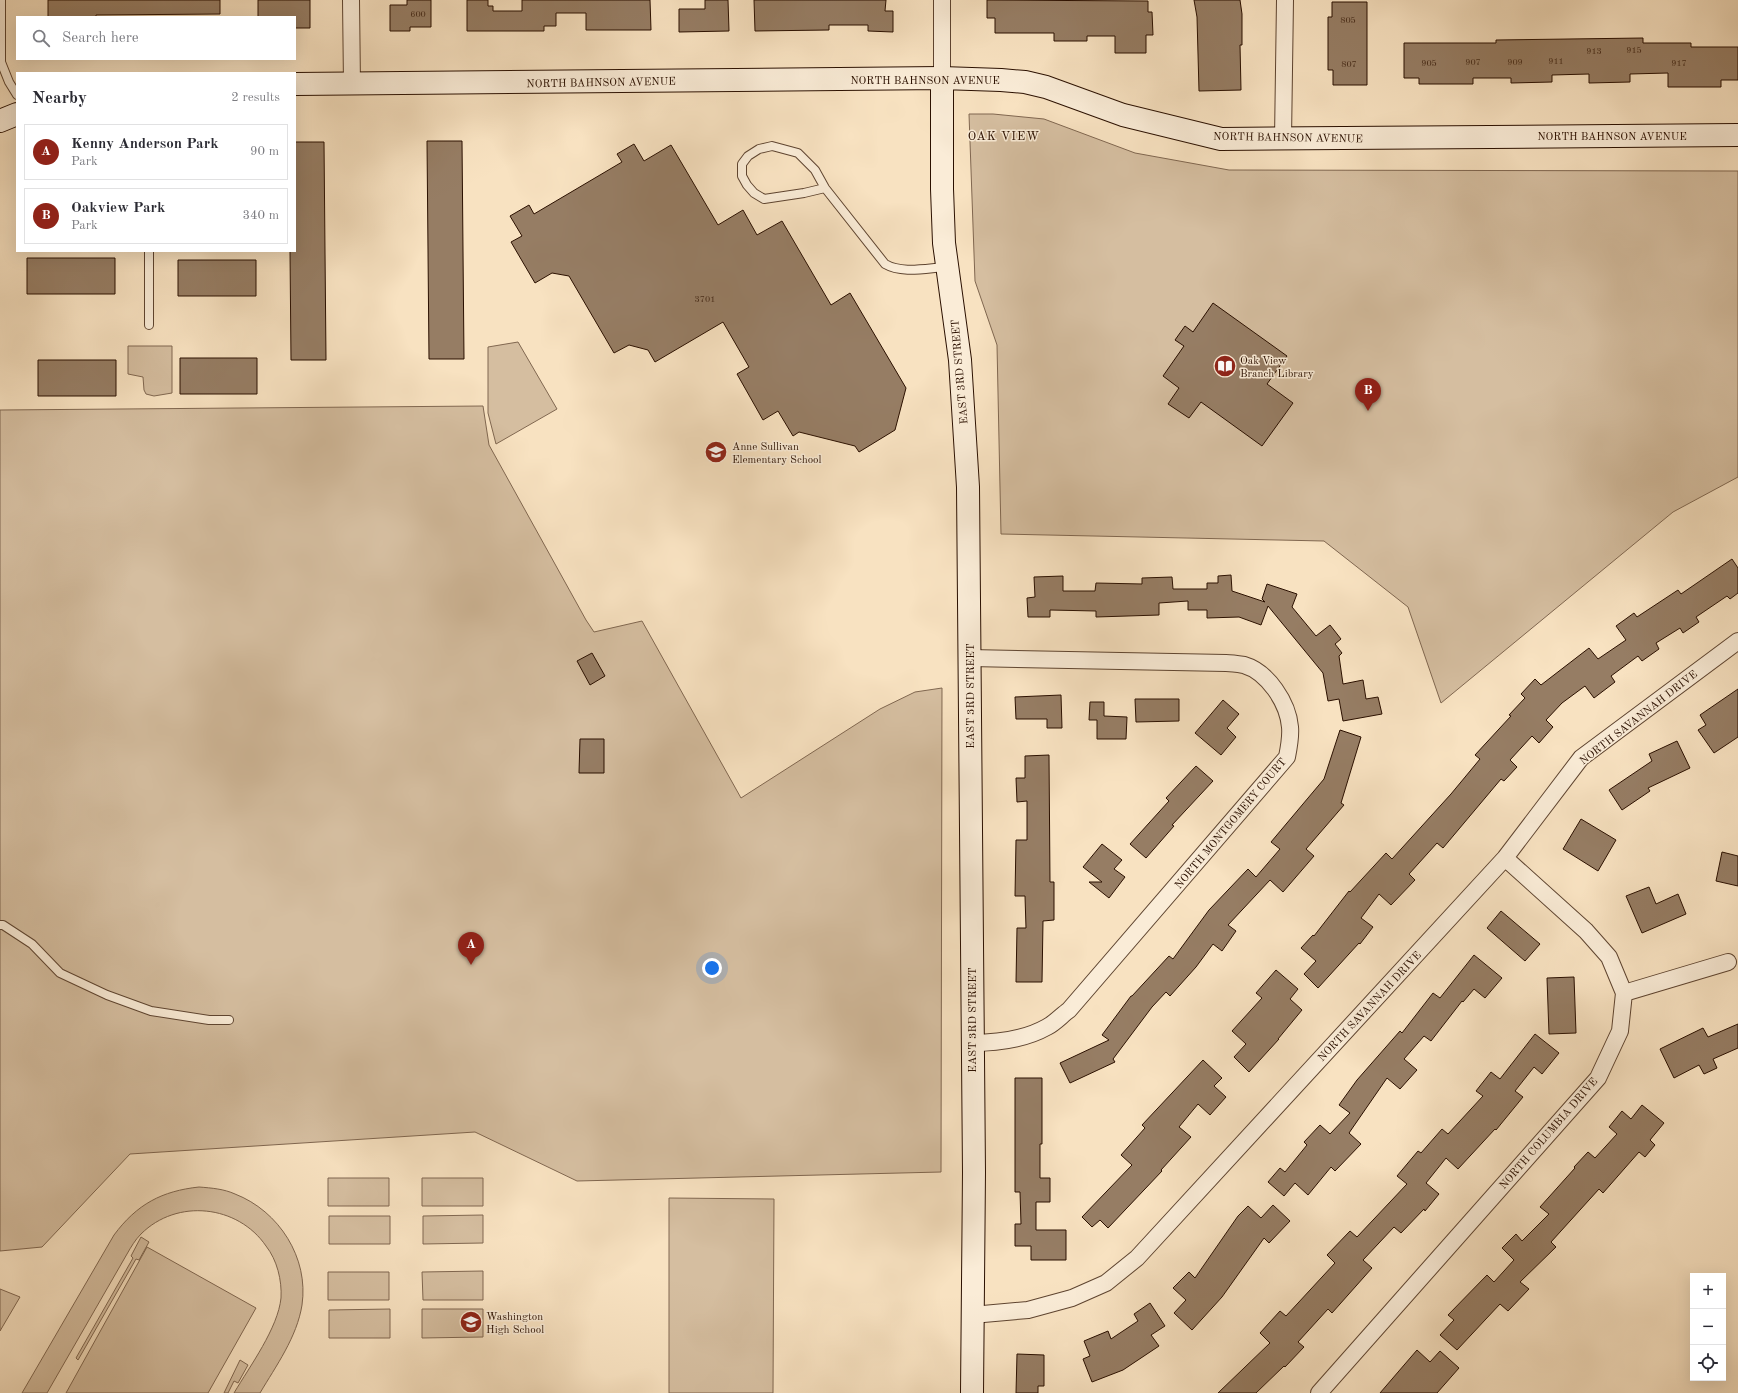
<!DOCTYPE html>
<meta charset="utf-8">
<style>
body{margin:0;font-family:"Old Standard TT",serif;background:#f7f7f7;color:#2b2b33}
.controls{position:absolute;right:12px;bottom:12px;display:grid;overflow:hidden;border-radius:0px;box-shadow:0 4px 16px #0002}
.controls button{width:36px;height:36px;display:grid;place-items:center;padding:0;border:0;border-bottom:1px solid #e1e1e2;background:#fff;color:#2b2b33;font:20px sans-serif}
.you{position:absolute;left:712px;top:968px;width:14px;height:14px;margin:-10px;border:3px solid #fff;border-radius:50%;background:#1a73e8;box-shadow:0 0 0 6px #1a73e833}
.badge{display:grid;place-items:center;width:26px;height:26px;border-radius:50%;background:#8f2418;color:#fff;font-size:13px;font-weight:700}
.pin{position:absolute;translate:-50% -33px;filter:drop-shadow(0 1px 2px #0008)}
.pin::after{content:'';position:absolute;top:21px;width:14px;height:12px;background:inherit;clip-path:polygon(0 0,100% 0,50% 100%)}
.list{margin:0;padding:0;list-style:none}
h2{display:flex;justify-content:space-between;align-items:center;height:52px;margin:0;padding:0 16px;font-size:17px}
h2 small{font-size:13px;font-weight:400;color:#7c7c81}
.list li{display:grid;grid-template-columns:26px 1fr auto;gap:12px;align-items:center;box-sizing:border-box;height:56px;margin:0 8px 8px;padding:0 8px;border:1px solid #e1e1e2;border-radius:0px}
.list b{display:block;font-size:15px;white-space:nowrap}
.list p{margin:0;font-size:13px;white-space:nowrap;color:#7c7c81}
.list em{font-size:13px;font-style:normal;color:#7c7c81}
.icon{flex:none;width:22px;height:22px;fill:none;stroke:currentColor;stroke-width:2;stroke-linecap:round;stroke-linejoin:round}
.map{position:relative;flex:none;width:1738px;height:1393px;overflow:hidden}
.search{position:absolute;background:#fff;box-shadow:0 4px 16px #0002;left:16px;top:16px;width:280px;height:44px;display:flex;align-items:center;gap:10px;box-sizing:border-box;padding:0 14px;border-radius:0px;color:#7c7c81;font-size:15px}
.panel{position:absolute;background:#fff;box-shadow:0 4px 16px #0002;left:16px;top:72px;width:280px;height:180px;border-radius:0px}
.map>svg:first-child{display:block}
</style>
<div class="map">
<svg width="1738" height="1393" viewBox="0 0 1738 1393">
<rect width="100%" height="100%" fill="#f8e2c1"/>
<filter id="stains"><feTurbulence type="fractalNoise" baseFrequency=".005" numOctaves="4"/><feColorMatrix values="0 0 0 0 .2 0 0 0 0 .09 0 0 0 0 .02 0 0 0 .5 -.17"/></filter>
<radialGradient id="worn" r=".72"><stop offset=".6" stop-color="#630" stop-opacity="0"/><stop offset="1" stop-color="#630" stop-opacity=".3"/></radialGradient>
<path fill="#d5bea0" stroke="#806750" d="M969,114H993L1044,119L1135,153L1229,170L1738,171V477L1673,512L1441,703L1408,607L1324,541L1001,534L997,345L975,281Z
M518,342L557,409L496,444L488,413V347Z
M128,346H172V393L154,396L146,394L144,390L143,377L128,374Z
M483,406L489,445L586,620L594,632L642,621L741,798L880,709L915,692L942,688L941,1172L577,1181L475,1132L130,1154L42,1247L0,1251V410Z
M328,1178H389V1206H328Z
M422,1178H483V1206H422Z
M199,1187C212,1188 224,1189 235,1194C279,1211 309,1258 302,1305C297,1337 276,1366 260,1393H234C250,1366 278,1328 281,1298C282,1280 277,1260 266,1246C238,1205 177,1198 141,1234C135,1240 131,1247 127,1254L47,1393H22L114,1235C137,1204 162,1191 199,1187Z
M669,1198L774,1199L773,1393H669Z
M483,1215V1243L423,1244V1216Z
M329,1216H390V1244H329Z
M141,1237L149,1242L139,1260L136,1259L78,1360L76,1358L133,1258L131,1256Z
M147,1247L256,1308L208,1393H66Z
M483,1271V1300H423L422,1272Z
M328,1272H389V1300H328Z
M0,1289L20,1297L0,1331Z
M390,1309V1338H329V1310Z
M422,1309H483V1337L422,1338Z
M240,1360L248,1365L238,1383L234,1381L228,1393H224Z"/>
<path fill="#967d64" stroke="#2b1000" d="M48,0H220V14L96,15V17H48Z
M258,0H310V28H295V17H258Z
M407,0H431V27H410V31H390V5H407Z
M467,0H488V6H493V11H522V0H650L651,30H586V13H556V26H544V31H467Z
M705,0H728L729,31L679,32V9H705Z
M754,0H886L885,11H893V32L868,31V25H829V30L755,31Z
M987,0L1148,1V12H1152L1153,35H1146V53H1115V36H1087V41H1054V33H995V18H987Z
M1194,0H1240L1242,14V45H1240L1241,90L1199,91L1197,17Z
M1332,2H1367V85H1333V70H1328V17H1332Z
M1643,38V43H1691V47H1738V80H1721V87H1668V73L1630,74V82L1589,83V74L1552,75V82L1511,83V78H1473V84H1419V78H1404V43H1496V40Z
M427,141H462L464,359H429Z
M295,142H324L326,360H291L290,251H295Z
M634,144L644,161L671,145L718,225L743,210L757,235L782,221L831,305L850,293L906,388L895,430L859,452L855,446L799,432L793,436L778,411L763,420L737,374L749,367L723,322L655,362L648,350L629,345L614,353L569,276L552,273L535,283L511,242L522,236L510,216L529,205L534,214L622,162L617,154Z
M27,258H115V294H27Z
M178,260H256V296H178Z
M1213,303L1287,356L1267,384L1293,403L1262,446L1201,402L1189,418L1168,404L1179,388L1163,376L1184,346L1175,340L1185,326L1193,332Z
M180,358H257V394H180Z
M38,360H116V396H38Z
M1732,559L1738,568V593L1730,599L1727,596L1696,617L1699,622L1683,633L1680,628L1656,643L1659,649L1642,661L1638,656L1611,676L1615,682L1594,698L1585,686L1562,703L1546,720L1553,727L1539,743L1532,736L1510,760L1517,767L1504,781L1501,779L1443,848L1437,843L1409,874L1415,880L1391,905L1379,894L1361,918L1373,927L1360,944L1359,943L1318,988L1304,974L1316,961L1301,948L1313,935L1314,936L1349,891L1350,892L1386,853L1392,859L1451,794L1480,759L1475,755L1511,716L1509,715L1525,698L1521,694L1535,679L1541,685L1589,648L1598,659L1626,640L1616,626L1634,613L1637,617L1678,590L1681,594Z
M1231,575L1232,591L1265,602L1262,599L1267,584L1297,594L1292,607L1316,636L1330,625L1341,639L1335,644L1342,653L1339,656L1343,684L1363,680L1366,699L1378,697L1382,714L1343,721L1339,699L1328,701L1323,673L1268,606L1261,625L1239,617L1207,618V610H1188V601L1159,603V615L1096,617V611L1050,610V617H1028L1027,598L1035,597L1034,577L1063,576V591H1095L1096,583L1142,584V578L1172,577L1173,589H1207V583H1218V576Z
M592,653L605,676L590,685L577,661Z
M1738,689V737L1714,753L1698,730L1706,725L1700,715Z
M1061,695L1062,728H1047V719H1016L1015,697Z
M1135,699H1179V721L1136,722Z
M1223,700L1239,714L1227,728L1236,737L1221,755L1195,733Z
M1090,702H1104V716L1127,717L1126,739H1097V720H1089Z
M1340,730L1361,737L1341,803L1344,805L1306,849L1314,856L1283,892L1270,880L1228,925L1236,931L1222,951L1213,944L1196,967L1170,996L1166,992L1152,1007L1113,1059L1115,1062L1070,1083L1060,1063L1109,1040L1102,1035L1131,996H1132L1169,956L1173,959L1209,910L1248,869L1256,877L1280,849L1271,842L1324,779Z
M580,739H604V773H579Z
M1677,741L1690,768L1648,788L1650,791L1622,810L1609,790L1652,761L1649,754Z
M1049,755L1050,882H1054V920L1043,921L1042,982H1016L1017,928H1026L1025,896H1015L1016,840H1027V801L1017,802L1016,778H1025V756Z
M1196,766L1213,781L1172,825L1174,826L1146,858L1130,844L1169,801L1166,798Z
M1581,819L1616,840L1598,871L1563,849Z
M1102,844L1122,860L1114,869L1125,877L1109,898L1089,882H1102L1083,867Z
M1722,852L1738,856V886L1716,881Z
M1649,887L1656,904L1678,894L1686,914L1642,933L1626,896Z
M1501,911L1540,944L1525,961L1487,928Z
M1474,955L1502,978L1485,998L1474,989L1463,1002L1462,1001L1431,1041L1424,1036L1404,1059L1417,1070L1400,1089L1387,1078L1349,1133L1361,1144L1335,1171L1331,1167L1308,1195L1295,1183L1284,1196L1268,1182L1280,1168L1285,1172L1307,1145L1304,1142L1320,1125L1330,1134L1350,1113L1339,1105L1357,1080L1400,1031L1402,1033L1433,993L1440,998Z
M1276,970L1298,989L1290,999L1302,1010L1278,1039H1279L1249,1072L1234,1057L1246,1044L1232,1031L1262,998L1256,993Z
M1574,977L1576,1033L1549,1034L1547,978Z
M1738,1024V1048L1713,1059L1717,1068L1704,1074L1699,1065L1674,1078L1660,1049L1703,1028L1708,1037Z
M1535,1034L1559,1053L1542,1074L1534,1067L1515,1091L1523,1097L1496,1130L1495,1129L1458,1169L1446,1158L1426,1183L1439,1194L1425,1211L1424,1209L1401,1233L1394,1227L1363,1260L1372,1268L1332,1313L1328,1309L1298,1342L1304,1347L1285,1367L1284,1366L1256,1393H1218L1270,1343L1260,1333L1280,1311L1286,1316L1335,1263L1327,1255L1350,1231L1357,1237L1407,1184L1397,1176L1418,1151L1421,1153L1442,1129L1448,1134L1483,1096L1476,1091L1491,1072L1500,1079Z
M1203,1060L1222,1078L1214,1086L1226,1097L1210,1115L1198,1104L1179,1127L1191,1137L1161,1170L1162,1171L1108,1228L1100,1220L1092,1227L1082,1217L1132,1165L1121,1155L1145,1128L1142,1125Z
M1015,1078H1042V1144H1040V1178H1050V1202H1036V1230H1066V1260H1031V1246H1015V1224H1021L1020,1192H1015Z
M1642,1105L1664,1123L1650,1140L1655,1145L1645,1157L1639,1152L1603,1193L1599,1189L1551,1242L1556,1247L1520,1282L1529,1289L1508,1311L1500,1304L1457,1350L1440,1335L1454,1320L1448,1315L1487,1275L1494,1282L1514,1260L1502,1248L1516,1234L1522,1241L1549,1214L1540,1207L1575,1168L1574,1167L1588,1152L1595,1158L1617,1134L1609,1127L1622,1111L1631,1119Z
M1273,1205L1290,1221L1269,1243L1264,1238L1222,1297L1192,1330L1174,1313L1186,1300L1173,1288L1189,1272L1195,1278L1238,1216L1248,1206L1261,1218Z
M1150,1303L1165,1326L1151,1335L1159,1346L1123,1370L1092,1382L1083,1359L1090,1356L1084,1341L1108,1331L1111,1339L1138,1321L1134,1314Z
M1417,1350L1430,1362L1440,1351L1459,1368L1437,1393H1380Z
M1017,1354L1044,1355V1386H1038V1393H1016Z"/>
<g fill="none" stroke-linecap="round" stroke-linejoin="round">
<g stroke="#5e4430" stroke-width="10">
<path id="lane" d="M1,0V62L9,82L17,95
M825,188L804,193L764,199L754,193L747,185L742,176V164L748,156L759,149L772,146L798,153L815,170L825,188L885,264C902,274 927,268 946,267
M149,325V251
M0,925H3L32,944L60,973L107,995L151,1011L209,1020H229"/>
</g>
<g stroke="#5e4430" stroke-width="18">
<path id="street" d="M351,0L352,85
M942,78V0
M1283,139L1285,0
M970,658L1226,663C1232,663 1238,664 1244,665C1268,672 1288,703 1290,727C1291,737 1289,747 1287,757L1069,1010C1062,1015 1055,1023 1047,1027C1024,1040 998,1043 972,1043
M1624,993L1728,962
M972,1315L1028,1310L1072,1298L1106,1283L1137,1258L1505,858L1581,758L1738,641
M1319,1393L1598,1078L1620,1031L1624,993L1609,957L1586,931L1505,858"/>
</g>
<g stroke="#2b1000" stroke-width="24">
<path id="secondary" d="M942,78V189L944,243L960,360L968,487L974,1172L972,1393
M295,84L942,78L1001,80L1025,82L1046,87L1123,115L1221,139L1738,135
M0,121L17,114"/>
</g>
<use href="#lane" stroke="#faecd7" stroke-width="8"/>
<use href="#street" stroke="#faecd7" stroke-width="16"/>
<use href="#secondary" stroke="#faecd7" stroke-width="22"/>
</g>
<defs>
<g id="library-disc" transform="scale(1.15)"><circle r="9.5" fill="#8f2418" stroke="#faecd7"/><path d="M-6-4Q-3-5.5-.7-3.5V5Q-3 3-6 4ZM6-4Q3-5.5 .7-3.5V5Q3 3 6 4Z" fill="#fff"/></g>
<g id="school-disc" transform="scale(1.15)"><circle r="9.5" fill="#8f2418" stroke="#faecd7"/><path d="M0-5L7-2L0 1L-7-2ZM-4 1L0 2.5L4 1V4Q0 6-4 4Z" fill="#fff"/></g>
</defs>
<g fill-rule="evenodd">
<use href="#library-disc" x="1225" y="366"/>
<use href="#school-disc" x="716" y="452"/>
<use href="#school-disc" x="471" y="1322"/>
</g>
<g text-anchor="middle" stroke-width="3" stroke-linejoin="round" paint-order="stroke">
<g font-size="9" fill="#462b19">
<text x="418" y="17">600</text>
<text x="1348" y="23">805</text>
<text x="1634" y="53">915</text>
<text x="1594" y="54">913</text>
<text x="1556" y="64">911</text>
<text x="1473" y="65">907</text>
<text x="1515" y="65">909</text>
<text x="1429" y="66">905</text>
<text x="1679" y="66">917</text>
<text x="1349" y="67">807</text>
<text x="705" y="302">3701</text>
</g>
<g font-size="11" fill="#2b1000" stroke="#faecd7">
<text x="925" y="84">NORTH BAHNSON AVENUE</text>
<text transform="translate(601 82) rotate(-1)" y="4">NORTH BAHNSON AVENUE</text>
<text x="1612" y="140">NORTH BAHNSON AVENUE</text>
<text transform="translate(1288 137) rotate(1)" y="4">NORTH BAHNSON AVENUE</text>
<text transform="translate(959 372) rotate(-95)" y="4">EAST 3RD STREET</text>
<text transform="translate(970 696) rotate(-90)" y="4">EAST 3RD STREET</text>
<text transform="translate(1638 717) rotate(-38)" y="4">NORTH SAVANNAH DRIVE</text>
<text transform="translate(1230 823) rotate(-50)" y="4">NORTH MONTGOMERY COURT</text>
<text transform="translate(1369 1006) rotate(-47)" y="4">NORTH SAVANNAH DRIVE</text>
<text transform="translate(972 1020) rotate(-90)" y="4">EAST 3RD STREET</text>
<text transform="translate(1548 1133) rotate(-49)" y="4">NORTH COLUMBIA DRIVE</text>
</g>
<g font-size="11" fill="#2b1000" stroke="#faecd7" text-anchor="start">
<text x="1240" y="364">Oak View<tspan x="1240" dy="13">Branch Library</tspan></text>
<text x="732" y="450">Anne Sullivan<tspan x="732" dy="13">Elementary School</tspan></text>
<text x="486" y="1320">Washington<tspan x="486" dy="13">High School</tspan></text>
</g>
<g font-size="12" letter-spacing="1" fill="#2b1000" stroke="#faecd7">
<text x="1004" y="140">OAK VIEW</text>
</g>
</g>
<rect width="100%" height="100%" filter="url(#stains)"/>
<rect width="100%" height="100%" fill="url(#worn)"/>
</svg>
<div class="controls">
<button>+</button>
<button>−</button>
<button><svg class="icon" aria-label="locate" viewBox="0 0 24 24"><circle cx="12" cy="12" r="6"/><path d="M12 2v4M12 18v4M2 12h4M18 12h4"/></svg></button>
</div>
<div class="you"></div>
<div class="pin badge" style="left:471px;top:965px">A</div>
<div class="pin badge" style="left:1368px;top:411px">B</div>
<div class="search"><svg class="icon" aria-label="search" viewBox="0 0 24 24"><circle cx="10" cy="10" r="6"/><path d="M15 15l6 6"/></svg>Search here</div>
<section class="panel">
<h2>Nearby<small>2 results</small></h2>
<ul class="list">
<li><span class="badge">A</span><div><b>Kenny Anderson Park</b><p>Park</p></div><em>90 m</em></li>
<li><span class="badge">B</span><div><b>Oakview Park</b><p>Park</p></div><em>340 m</em></li>
</ul>
</section>
</div>
